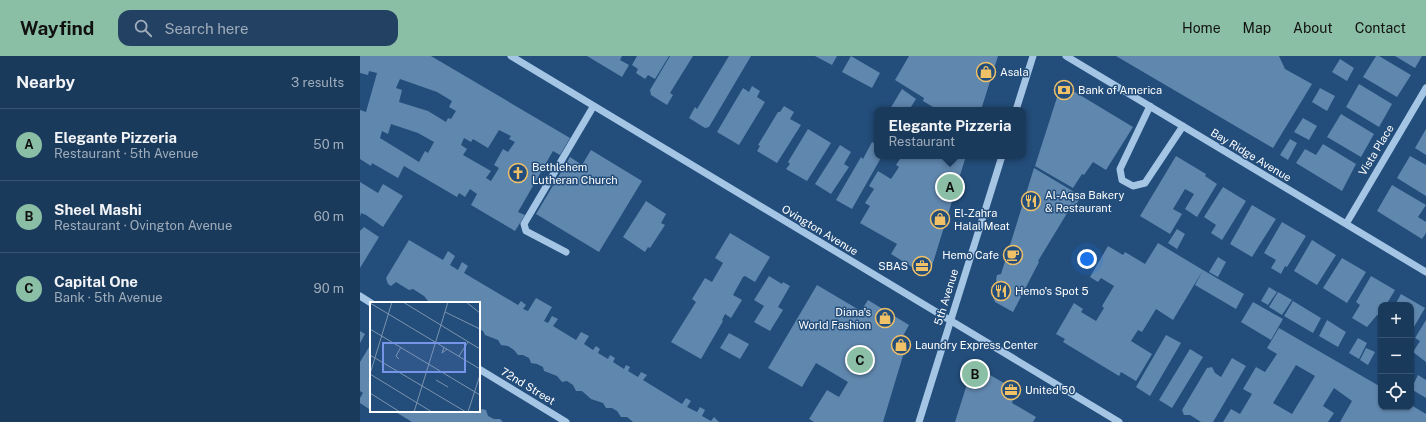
<!DOCTYPE html>
<meta charset="utf-8">
<style>
body{margin:0;font-family:"Public Sans",sans-serif;background:#234162;color:#f1f3f6}
.controls{position:absolute;right:12px;bottom:12px;display:grid;overflow:hidden;border-radius:8px;box-shadow:0 1px 3px #0004}
.controls button{width:36px;height:36px;display:grid;place-items:center;padding:0;border:0;border-bottom:1px solid #385472;background:#1a3a5c;color:#f1f3f6;font:20px sans-serif}
.you{position:absolute;left:727px;top:203px;width:14px;height:14px;margin:-10px;border:3px solid #fff;border-radius:50%;background:#1a73e8;box-shadow:0 0 0 6px #1a73e833}
.badge{display:grid;place-items:center;width:26px;height:26px;border-radius:50%;background:#8abfa5;color:#111;font-size:13px;font-weight:700}
.pin{position:absolute;translate:-50% -50%;border:2px solid #fff;box-shadow:0 1px 4px #0006}
.popup{position:absolute;left:514px;top:51px;width:152px;height:52px;box-sizing:border-box;display:grid;place-content:center;border-radius:8px;background:#1a3a5c;filter:drop-shadow(0 1px 3px #0005);font-size:13px;white-space:nowrap;color:#9fadbb}
.popup b{font-size:15px;color:#f1f3f6}
.popup::after{content:'';position:absolute;left:50%;top:100%;margin-left:-8px;border:8px solid transparent;border-top-color:#1a3a5c}
.list{margin:0;padding:0;list-style:none}
h2{display:flex;justify-content:space-between;align-items:center;height:52px;margin:0;padding:0 16px;font-size:17px}
h2 small{font-size:13px;font-weight:400;color:#9fadbb}
.list li{display:grid;grid-template-columns:26px 1fr auto;gap:12px;align-items:center;box-sizing:border-box;height:72px;padding:0 16px;border-top:1px solid #385472}
.list b{display:block;font-size:15px;white-space:nowrap}
.list p{margin:0;font-size:13px;white-space:nowrap;color:#9fadbb}
.list em{font-size:13px;font-style:normal;color:#9fadbb}
.icon{flex:none;width:22px;height:22px;fill:none;stroke:currentColor;stroke-width:2;stroke-linecap:round;stroke-linejoin:round}
.map{position:relative;flex:none;width:1066px;height:366px;overflow:hidden}
header{display:flex;align-items:center;gap:24px;box-sizing:border-box;height:56px;padding:0 20px;background:#8abfa5;color:#111}
header strong{font-size:19px}
nav{display:flex;gap:22px;margin-inline-start:auto;font-size:14px}
.search{width:280px;height:36px;background:#234162;display:flex;align-items:center;gap:10px;box-sizing:border-box;padding:0 14px;border-radius:12px;color:#9fadbb;font-size:15px}
main{display:flex}
aside{flex:1;background:#1a3a5c}
.map>svg:first-child{display:block}
</style>
<header>
<strong>Wayfind</strong>
<div class="search"><svg class="icon" aria-label="search" viewBox="0 0 24 24"><circle cx="10" cy="10" r="6"/><path d="M15 15l6 6"/></svg>Search here</div>
<nav><a>Home</a><a>Map</a><a>About</a><a>Contact</a></nav>
</header>
<main>
<aside>
<h2>Nearby<small>3 results</small></h2>
<ul class="list">
<li><span class="badge">A</span><div><b>Elegante Pizzeria</b><p>Restaurant · 5th Avenue</p></div><em>50 m</em></li>
<li><span class="badge">B</span><div><b>Sheel Mashi</b><p>Restaurant · Ovington Avenue</p></div><em>60 m</em></li>
<li><span class="badge">C</span><div><b>Capital One</b><p>Bank · 5th Avenue</p></div><em>90 m</em></li>
</ul>
</aside>
<div class="map">
<svg width="1066" height="366" viewBox="0 0 1066 366">
<rect width="100%" height="100%" fill="#234d7a"/>
<path fill="#6087ae" fill-rule="evenodd" d="M0,0H71L210,82L200,99L193,95L158,156L165,159L155,175L111,149L117,138L110,133L105,141L99,137L97,141L44,110L38,122L12,107L11,110L0,103V54L6,56L17,17L9,15L8,19L0,17ZM40,23L77,36L92,45L89,51L96,55L91,63L88,62L86,66L68,55L39,46L42,34L36,32ZM31,68L58,77L74,86L68,97L65,95L59,106L20,82L22,75L28,78ZM139,74L151,80L149,83L155,86L148,96L143,93L134,109L139,112L131,125L126,122L131,115L103,99L107,93L101,89L104,82L111,86L113,83L128,92Z
M227,0H262L260,4L269,9L262,21Z
M277,0H309L295,23L288,19L285,23L276,17L278,13L272,9Z
M310,0H333L310,37L313,39L307,49L291,39L290,34Z
M369,0H391L349,71L345,72L329,62L335,51L337,53Z
M455,0H477L472,9Z
M491,0L520,17L512,32L482,16Z
M549,0H638L621,54H572L573,51L563,45L564,42L535,24Z
M756,0H919L925,13L952,28L913,92Z
M1016,0H1019L1051,19L1037,41L1003,21Z
M1035,0H1062L1055,12Z
M980,3L994,12L987,25L972,16Z
M999,28L1032,48L1019,71L986,51Z
M392,30L400,35L397,41L405,46L379,89L357,76L383,32L389,36Z
M705,30L773,71L746,114L733,106L724,119L722,118L713,132L675,110L700,32Z
M960,32L975,40L967,55L952,46Z
M542,33L556,43L549,54H531L530,53Z
M424,50L434,56L430,63L441,69L417,107L397,95L400,90L398,89L418,56H420Z
M981,58L1014,78L1001,101L967,81Z
M943,62L957,70L949,84L934,76Z
M448,73L471,87L447,125L426,113L430,108L428,106Z
M1066,73V99L1055,92Z
M930,83L937,87L928,104L920,99Z
M512,86L517,89V100H522L492,153L476,144L501,101L503,103Z
M963,88L996,108L982,135L936,107L945,93L956,99Z
M480,89L491,96L484,108L489,111L471,138L455,128Z
M231,94L282,125L239,196L176,158L210,101L222,109Z
M542,100H606L572,210L568,207L562,217L531,198L537,188L500,167L510,150L505,147L514,133L509,130L518,115L531,123L539,111L536,109Z
M816,100L846,118L845,120L857,128L837,161L825,153L834,138L825,133L813,153L822,158L810,178L780,160Z
M1050,100L1066,109V140L1037,122Z
M674,112L721,140L712,156L709,154L678,205L679,206L653,256L635,246L633,241L637,227L636,224L637,219L641,218Z
M0,126L18,137L23,128L43,140L23,171L6,159L1,157L0,161Z
M1032,129L1066,149L1058,161L1066,166V177L1062,183L1017,155Z
M863,131L886,145L862,184L851,177L856,169L844,161Z
M286,145L306,158L301,167L305,169L290,192L288,191L285,196L263,181Z
M892,149L916,163L892,201L870,188Z
M922,166L946,180L927,211L925,210L921,218L911,212L916,204L904,197Z
M4,171L19,181L0,212V175Z
M817,173L825,178L817,193L808,187Z
M370,177L410,201L395,226L385,220L383,221L373,239L382,244L371,262L365,258L362,264L363,265L341,303L311,286L336,246L332,243L345,222L352,226L363,207L355,202Z
M49,184L83,204L88,195L95,200L90,209L98,214L102,206L108,210L104,217L158,249L161,245L166,249L163,253L168,255L176,242L192,251L184,265L188,267L192,260L198,263L193,270L216,284L221,276L229,280L224,288L233,294L236,290L240,293L238,297L248,303L250,299L255,302L253,306L264,313L266,309L270,311L268,315L278,321L281,316L287,319L283,324L322,348L326,342L331,345L327,351L337,356L340,351L345,354L342,360L351,365L354,361L359,366H273L267,361H261L257,355L252,352H246L243,347L231,343L222,335H216L213,329L207,325L202,326L197,320L184,315L183,311L177,308L171,307L169,302L163,299H158L154,294L148,290L141,289L138,284L125,279L123,275L119,273V247L68,245L64,240L53,233L49,234L36,226L31,230L28,228L26,222Z
M952,184L976,199L957,229L934,215Z
M798,187L843,214L813,264L796,253L782,276L778,274L771,285L792,298L776,325L761,316L759,320L703,286L705,283L696,278L714,247L723,253L721,256L736,265L744,252L742,250L754,230L741,222L738,226L730,221L748,190L763,199L765,196L785,208Z
M858,201L866,206L858,221L849,216Z
M982,202L1006,216L987,247L963,232Z
M843,214L884,238L876,253L835,229Z
M409,220L422,228L423,226L430,230L418,251L423,254L410,275L394,266L404,250L394,244Z
M1011,220L1035,234L1026,249H1021L1020,261L1017,259L1007,271L992,262L1000,249L996,246Z
M457,229L501,255L508,244L549,269L543,280L548,283L523,366H454L449,363L467,334L479,341L488,326L456,307L442,331L408,312Z
M909,231L917,236L908,249L901,245Z
M918,236L932,244L922,259L909,251Z
M1041,238L1065,252L1051,276V249H1035Z
M933,245L961,262L953,277L924,260Z
M893,246L923,263L911,284L881,266Z
M967,264L986,276L978,291L959,280Z
M1066,264V306L1053,296L1060,285L1055,282Z
M919,272L1021,331V351H1051V349L1066,358V366H980L992,345L974,332L963,350L974,357L968,366H863L871,353L880,358L892,338L883,333L896,311L905,316L917,298L907,292ZM936,309L955,320L932,358L913,347Z
M0,275L5,278L0,287Z
M369,277L389,288L380,303L360,292Z
M806,279L821,287L790,340L776,331Z
M998,282L1007,287L999,303L989,297Z
M11,288V349L9,353L0,347V342L3,337L0,335V306Z
M1006,292L1015,296L1008,309L1000,304Z
M830,293L843,301L812,352L799,344Z
M872,302L886,310L853,366H841L830,359H824L822,354L847,312L852,311L855,317L861,321Z
M613,309L656,334L652,347L676,361L673,366H595Z
M1058,319L1066,324V342L1051,333Z
M122,353L126,354L128,360L134,363H140L143,366H52L34,355H119Z"/>
<g fill="none" stroke-linecap="round" stroke-linejoin="round">
<path stroke="#a5c5e5" stroke-width="7" d="M151,0L759,366
M706,0L1066,216
M790,50L760,113L762,124L773,130L785,127L823,70
M656,54L673,0
M986,168L1066,32
M206,196L166,175L164,168L233,51
M0,240L11,247
M119,313L206,366
M559,366L642,100"/>
</g>
<defs>
<g id="shop-ring" transform="scale(1)"><circle r="9.5" fill="#234d7a" stroke="#f0c167" stroke-width="1.5"/><path d="M-5-2.5h2.3a2.7 3.5 0 0 1 5.4 0H5L5.5 6h-11ZM-1.5-2.5h3a1.5 2.3 0 0 0-3 0Z" fill="#f0c167"/></g>
<g id="bank-ring" transform="scale(1)"><circle r="9.5" fill="#234d7a" stroke="#f0c167" stroke-width="1.5"/><path d="M-6-4H6V4H-6ZM0-2.3a2.3 2.3 0 1 0 0 4.6a2.3 2.3 0 1 0 0-4.6Z" fill="#f0c167"/></g>
<g id="church-ring" transform="scale(1)"><circle r="9.5" fill="#234d7a" stroke="#f0c167" stroke-width="1.5"/><path d="M-1.2-6h2.4v3.5h3.3v2.4h-3.3V6h-2.4V-.1h-3.3v-2.4h3.3Z" fill="#f0c167"/></g>
<g id="restaurant-ring" transform="scale(1)"><circle r="9.5" fill="#234d7a" stroke="#f0c167" stroke-width="1.5"/><path d="M-5-6h1v4h1v-4h1v4h1v-4h1v5L-1.5 .5V6h-2V.5L-5-1ZM5-6V6H3V1.5H1.5Q1.5-4 5-6Z" fill="#f0c167"/></g>
<g id="cafe-ring" transform="scale(1)"><circle r="9.5" fill="#234d7a" stroke="#f0c167" stroke-width="1.5"/><path d="M-5.5-4.5H6V0H3Q3 3.5 0 3.5H-2.5Q-5.5 3.5-5.5 0ZM3-3.2v2h1.7v-2ZM-6 4.5H4V6H-6Z" fill="#f0c167"/></g>
<g id="office-ring" transform="scale(1)"><circle r="9.5" fill="#234d7a" stroke="#f0c167" stroke-width="1.5"/><path d="M-6-3h4V-5.5h4V-3h4V5H-6ZM-1-4.5V-3h2v-1.5ZM-6 0V1H6V0Z" fill="#f0c167"/></g>
</defs>
<g fill-rule="evenodd">
<use href="#shop-ring" x="626" y="16"/>
<use href="#bank-ring" x="704" y="34"/>
<use href="#church-ring" x="158" y="117"/>
<use href="#restaurant-ring" x="671" y="145"/>
<use href="#shop-ring" x="580" y="163"/>
<use href="#cafe-ring" x="653" y="199"/>
<use href="#office-ring" x="562" y="210"/>
<use href="#restaurant-ring" x="641" y="235"/>
<use href="#shop-ring" x="525" y="262"/>
<use href="#shop-ring" x="541" y="289"/>
<use href="#office-ring" x="651" y="334"/>
</g>
<g text-anchor="middle" stroke-width="3" stroke-linejoin="round" paint-order="stroke">
<g font-size="11" fill="#fff" stroke="#234d7a" text-anchor="start">
<text x="640" y="20">Asala</text>
<text x="718" y="38">Bank of America</text>
<text x="172" y="115">Bethlehem<tspan x="172" dy="13">Lutheran Church</tspan></text>
<text x="685" y="143">Al-Aqsa Bakery<tspan x="685" dy="13">&amp; Restaurant</tspan></text>
<text x="594" y="161">El-Zahra<tspan x="594" dy="13">Halal Meat</tspan></text>
<text x="639" y="203" text-anchor="end">Hemo Cafe</text>
<text x="548" y="214" text-anchor="end">SBAS</text>
<text x="655" y="239">Hemo's Spot 5</text>
<text x="511" y="260" text-anchor="end">Diana's<tspan x="511" dy="13">World Fashion</tspan></text>
<text x="555" y="293">Laundry Express Center</text>
<text x="665" y="338">United 50</text>
</g>
<g font-size="11" fill="#fff" stroke="#234d7a">
<text transform="translate(1016 94) rotate(-59)" y="4">Vista Place</text>
<text transform="translate(891 99) rotate(31)" y="4">Bay Ridge Avenue</text>
<text transform="translate(460 174) rotate(31)" y="4">Ovington Avenue</text>
<text transform="translate(586 241) rotate(-73)" y="4">5th Avenue</text>
<text transform="translate(168 330) rotate(31)" y="4">72nd Street</text>
</g>
</g>
<g transform="translate(10 246)">
<rect width="110" height="110" fill="#234d7a"/>
<path fill="none" stroke="#7b94af" stroke-width="1" d="M33,0L110,47M96,0L110,11M0,1L110,67M75,10L110,27M0,27L110,93M74,45L72,51L77,47M0,53L96,110M89,54L98,40M29,57L26,54L31,45M0,72L62,110M0,72L22,0M66,78L78,85M0,91L30,110M44,110L78,0M98,110L110,73"/>
<path fill="#7795e8" fill-opacity="0.15" stroke="#7795e8" stroke-width="2" d="M13,41H95V70H13Z"/>
<rect width="110" height="110" fill="none" stroke="#fff" stroke-width="2"/>
</g>
</svg>
<div class="controls">
<button>+</button>
<button>−</button>
<button><svg class="icon" aria-label="locate" viewBox="0 0 24 24"><circle cx="12" cy="12" r="6"/><path d="M12 2v4M12 18v4M2 12h4M18 12h4"/></svg></button>
</div>
<div class="you"></div>
<div class="pin badge" style="left:590px;top:131px">A</div>
<div class="popup"><b>Elegante Pizzeria</b>Restaurant</div>
<div class="pin badge" style="left:615px;top:318px">B</div>
<div class="pin badge" style="left:500px;top:304px">C</div>
</div>
</main>
